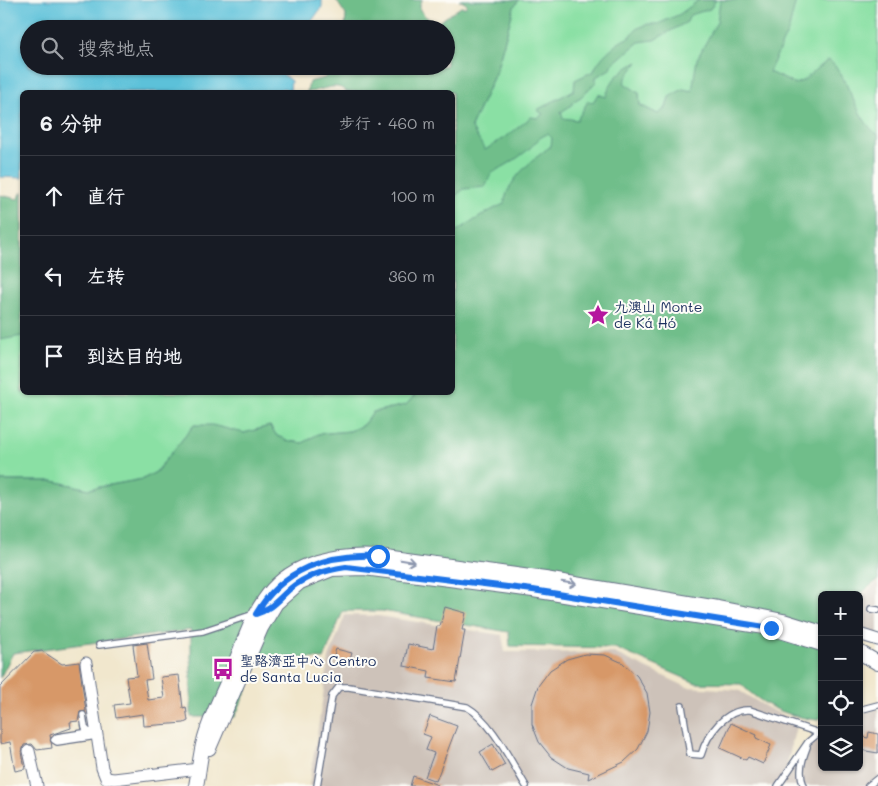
<!DOCTYPE html>
<html lang="zh">
<meta charset="utf-8">
<style>
body{margin:0;font-family:Mali,"LXGW WenKai TC",sans-serif;background:#20242c;color:#f1f3f6}
.controls{position:absolute;right:15px;bottom:15px;display:grid;overflow:hidden;border-radius:8px;box-shadow:0 1px 4px #0004}
.controls button{width:45px;height:45px;display:grid;place-items:center;padding:0;border:0;border-bottom:1px solid #363941;background:#171b24;color:#f1f3f6;font:25px sans-serif}
.stop{position:absolute;width:15px;height:15px;margin:-11px;border:4px solid #1a73e8;border-radius:50%;background:#fff}
.stop.end{background:#1a73e8;border-color:#fff;box-shadow:0 1px 5px #0008}
.list{margin:0;padding:0;list-style:none}
h2{display:flex;justify-content:space-between;align-items:center;height:65px;margin:0;padding:0 20px;font-size:21px}
h2 small{font-size:16px;font-weight:400;color:#9ea1a6}
.list li{display:grid;grid-template-columns:32px 1fr auto;gap:15px;align-items:center;box-sizing:border-box;height:80px;padding:0 20px;border-top:1px solid #363941}
.list b{display:block;font-size:19px;white-space:nowrap}
.list em{font-size:16px;font-style:normal;color:#9ea1a6}
.icon{flex:none;width:28px;height:28px;fill:none;stroke:currentColor;stroke-width:2;stroke-linecap:round;stroke-linejoin:round}
.map{position:relative;flex:none;width:878px;height:786px;overflow:hidden}
.search{position:absolute;background:#171b24;box-shadow:0 1px 4px #0004;left:20px;top:20px;width:435px;height:55px;display:flex;align-items:center;gap:12px;box-sizing:border-box;padding:0 18px;border-radius:28px;color:#9ea1a6;font-size:19px}
.panel{position:absolute;background:#171b24;box-shadow:0 1px 4px #0004;left:20px;top:90px;width:435px;height:305px;border-radius:8px}
.map>svg:first-child{display:block}
</style>
<div class="map">
<svg width="878" height="786" viewBox="0 0 878 786">
<rect width="100%" height="100%" fill="#fdfcf7"/>
<filter id="ink" filterUnits="userSpaceOnUse"><feTurbulence type="fractalNoise" baseFrequency=".02" numOctaves="2"/><feDisplacementMap in="SourceGraphic" scale="10" xChannelSelector="R" yChannelSelector="G"/><feConvolveMatrix kernelMatrix="1 2 1 2 8 2 1 2 1" color-interpolation-filters="sRGB"/></filter>
<filter id="wash" filterUnits="userSpaceOnUse"><feTurbulence type="fractalNoise" baseFrequency=".0096" numOctaves="4" result="noise"/><feDisplacementMap in="SourceGraphic" scale="20" xChannelSelector="R" yChannelSelector="G"/><feGaussianBlur stdDeviation="1.12" result="paint"/><feColorMatrix in="noise" values="0 0 0 0 0 0 0 0 0 0 0 0 0 0 0 0 0 1.4 0 .05"/><feComposite in="paint" operator="in"/></filter>
<g filter="url(#wash)">
<rect width="100%" height="100%" fill="#f1e7cd"/>
<path fill="#cdc2b9" d="M878,582V635L859,629V598Z
M345,615L378,616L502,635L505,652L614,653L687,687L738,690L768,708L797,722L783,781L811,742L822,735V767H859V714L878,709V786H309L329,658Z"/>
<path fill="#8ae0a4" stroke="#528881" d="M516,0H878V171L806,89L692,92L683,89L669,98L666,108L658,115L640,105L639,93L453,311V168L496,71Z
M14,336H22V392L417,393L406,405L373,412L363,425L350,431L318,434L303,443L289,441L277,436L270,426L244,433L194,425L156,472L143,479L89,489L53,481H0V340Z"/>
<path fill="#6fbe8a" stroke="#457674" d="M336,0H423L420,2V10L426,17L437,23L461,7H466L467,4L459,0H519L514,7L496,71L471,127L485,150L510,134L531,117L538,118L543,114L537,110L574,90L575,80L594,71C598,58 618,41 630,37L636,29L648,24H658L680,14L699,0H716L710,9L690,15L687,22L654,40L639,42L611,65L610,69L596,77V82L581,97L574,101L572,105L561,112L563,118L577,120L588,101L593,102L598,94L606,97C611,78 621,70 638,62L627,76L624,83L639,93L640,105L658,114L666,108L669,97L683,89L692,91L697,59L717,22L720,0H796L789,29L769,72L795,84L804,80L828,60C847,70 854,118 878,135V580L859,595H822V717L817,720C786,716 763,706 741,684L696,683L615,648L510,646L509,632L382,611H343L324,659L261,656L235,717H191V630L13,653L0,678V481H53L89,489L143,479L156,472L194,425H212L244,433L270,426L277,436L289,441L303,443L318,434L350,431L363,425L373,412L406,405L417,393L452,392L453,233C470,224 485,212 504,204C508,179 532,160 551,146L552,138L548,134C538,137 536,143 529,149C518,158 505,167 492,172L485,187L464,189L453,198L452,92H345L346,91C334,81 320,92 307,92L309,82L325,78L331,66H446V29H345L346,15Z
M22,192V336L0,340V195L18,199Z"/>
<path fill="#5bc1d9" stroke="#3b789c" d="M0,0H322V7L306,29H29V66H279V71L291,81L290,90L294,92L283,88L275,92H22V178L0,177Z"/>
<g id="blocks">
<path fill="#d79868" d="M445,607L466,613L462,630H465L456,682L428,678L429,671L404,666L408,644L433,649L437,626H440Z
M147,643L152,679L145,680L148,700L164,698L161,677L179,675L183,708L186,707L188,721L184,723L144,726L143,714L116,718L114,705L130,703L126,677L137,676L133,645Z
M336,649L352,653L349,663L333,658Z
M42,651L62,664L79,662L86,711L80,712L78,721L70,722L71,728L50,735L52,748L37,750L32,744L24,745L22,752L25,769L15,771L10,742L0,744V687L34,652Z
M585,654L605,655L623,663L637,676L647,693L650,712L647,731L638,749L624,762L588,779L589,773L568,768L551,757L539,742L532,724V704L538,686L550,670L567,659Z
M430,716L457,726L436,781L425,777L434,753L426,750L431,737L423,734Z
M731,723L757,735L756,738L771,745L763,764L748,757L746,760L720,748Z
M869,732L878,734V753L860,750L863,737L868,738Z
M493,744L505,765L492,772L480,752Z
M413,776L438,785L437,786H410Z"/>
</g>
</g>
<g filter="url(#ink)">
<use href="#blocks" fill-opacity="0" stroke="#666f85" stroke-width="1"/>
<g fill="none" stroke-linecap="round" stroke-linejoin="round">
<g stroke="#666f85" stroke-width="8">
<path id="service" d="M871,609L878,610
M99,645L203,631L254,614
M682,706L690,754L701,755C707,734 726,708 750,710L819,733
M859,710L878,705
M83,715L85,728L89,732
M96,731L57,737L54,740L57,742L97,736
M317,786L332,696L339,687H349L467,707C492,721 511,762 526,786
M778,786L808,742L820,732
M804,786C798,773 802,760 807,747
M868,786L878,778"/>
</g>
<g stroke="#666f85" stroke-width="13">
<path id="minor" d="M859,634L878,640
M86,663L102,768L106,778L114,779L199,769
M29,751L37,786"/>
</g>
<g stroke="#666f85" stroke-width="16">
<path id="tertiary" d="M859,652L878,663
M209,748L261,628L276,603L300,582L332,569L364,568L533,590L771,628L822,644
M196,786C199,771 200,755 204,741C210,717 223,694 232,671C243,645 251,617 268,595C293,562 339,553 378,556L545,579L718,608L783,621L822,633"/>
</g>
<use href="#service" stroke="#fff" stroke-width="5.5"/>
<use href="#minor" stroke="#fff" stroke-width="11"/>
<use href="#tertiary" stroke="#fff" stroke-width="14"/>
</g>
<defs><path id="oneway-shaft" d="M-6 0H5M1.5-3L5.5 0L1.5 3" fill="none" stroke-width="1.6" stroke-linecap="round" stroke-linejoin="round" transform="scale(1.25)"/></defs>
<g stroke="#8d97ae">
<use href="#oneway-shaft" transform="translate(408 561) rotate(9)"/>
<use href="#oneway-shaft" transform="translate(569 583) rotate(10)"/>
</g>
</g>
<g fill="none" stroke-linecap="round" stroke-linejoin="round" filter="url(#ink)">
<path stroke="#1a73e8" stroke-width="6" d="M378,556C328,553 282,569 256,614C272,609 279,598 291,588C307,575 326,570 346,567L533,590L771,628"/>
</g>
<defs>
<g id="sight-bare" transform="scale(1.725)"><path d="M0-6L1.8-2.2L6-1.7L2.9 1.2L3.7 5.4L0 3.3L-3.7 5.4L-2.9 1.2L-6-1.7L-1.8-2.2Z" fill="#b5179e" stroke="#fdfcf7" stroke-width="2.5" paint-order="stroke"/></g>
<g id="bus-bare" transform="scale(1.725)"><path d="M-5-6H5V4H4V6H2V4H-2V6H-4V4H-5ZM-3.5-4V0h7V-4ZM-3.5 1.2v1.5H-2V1.2ZM2 1.2v1.5H3.5V1.2Z" fill="#b5179e" stroke="#fdfcf7" stroke-width="2.5" paint-order="stroke"/></g>
</defs>
<g fill-rule="evenodd">
<use href="#sight-bare" x="598" y="315"/>
<use href="#bus-bare" x="223" y="669"/>
</g>
<g text-anchor="middle" stroke-width="4" stroke-linejoin="round" paint-order="stroke">
<g font-size="14" fill="#1b2f5e" stroke="#fdfcf7" text-anchor="start">
<text x="614" y="312">九澳山 Monte<tspan x="614" dy="16">de Ká Hó</tspan></text>
<text x="240" y="666">聖路濟亞中心 Centro<tspan x="240" dy="16">de Santa Lucia</tspan></text>
</g>
</g>
</svg>
<div class="controls">
<button>+</button>
<button>−</button>
<button><svg class="icon" aria-label="locate" viewBox="0 0 24 24"><circle cx="12" cy="12" r="6"/><path d="M12 2v4M12 18v4M2 12h4M18 12h4"/></svg></button>
<button><svg class="icon" aria-label="layers" viewBox="0 0 24 24"><path d="M12 4l9 5-9 5-9-5zM3 14l9 5 9-5"/></svg></button>
</div>
<div class="stop" style="left:378px;top:556px"></div>
<div class="stop end" style="left:771px;top:628px"></div>
<div class="search"><svg class="icon" aria-label="search" viewBox="0 0 24 24"><circle cx="10" cy="10" r="6"/><path d="M15 15l6 6"/></svg>搜索地点</div>
<section class="panel">
<h2>6 分钟<small>步行 · 460 m</small></h2>
<ul class="list">
<li><svg class="icon" aria-label="ahead" viewBox="0 0 24 24"><path d="M12 20V5M6 11l6-6 6 6"/></svg><div><b>直行</b></div><em>100 m</em></li>
<li><svg class="icon" aria-label="left" viewBox="0 0 24 24"><path d="M17 20v-9H6M10 6l-5 5 5 5"/></svg><div><b>左转</b></div><em>360 m</em></li>
<li><svg class="icon" aria-label="arrive" viewBox="0 0 24 24"><path d="M6 21V4h12l-3 4 3 4H6"/></svg><div><b>到达目的地</b></div></li>
</ul>
</section>
</div>
